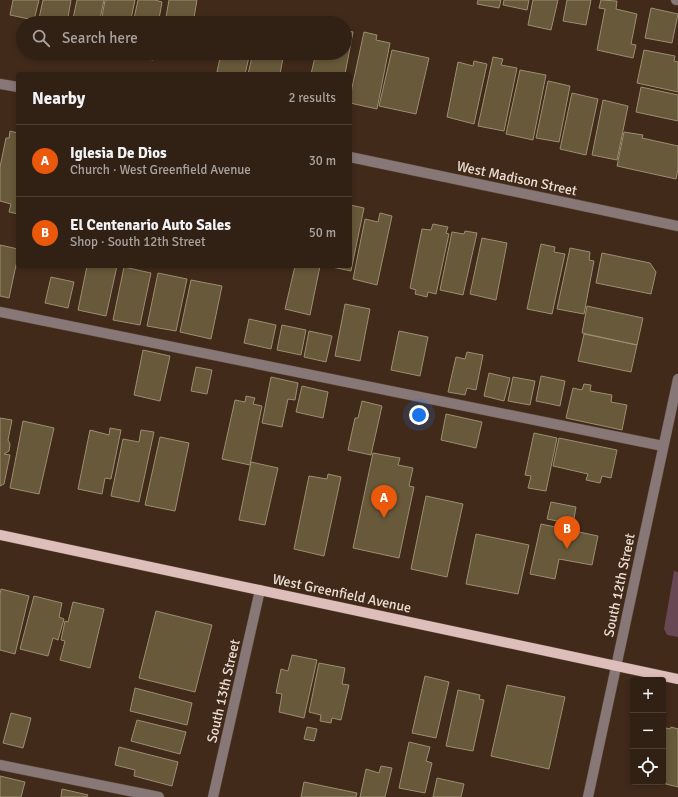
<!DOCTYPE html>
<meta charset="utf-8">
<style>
body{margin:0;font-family:Signika,sans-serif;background:#3d2d22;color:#f1f3f6}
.controls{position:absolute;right:12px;bottom:12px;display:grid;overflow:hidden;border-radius:4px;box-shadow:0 2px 6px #0003}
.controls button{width:36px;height:36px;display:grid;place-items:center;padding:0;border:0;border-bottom:1px solid #4c3e34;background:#312014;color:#f1f3f6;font:20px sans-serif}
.you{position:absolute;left:419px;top:415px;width:14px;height:14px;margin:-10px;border:3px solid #fff;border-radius:50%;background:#1a73e8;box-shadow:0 0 0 6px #1a73e833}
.badge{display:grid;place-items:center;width:26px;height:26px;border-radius:50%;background:#ea580c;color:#fff;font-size:13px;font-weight:700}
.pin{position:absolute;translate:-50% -33px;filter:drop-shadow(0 1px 2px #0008)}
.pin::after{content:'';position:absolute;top:21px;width:14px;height:12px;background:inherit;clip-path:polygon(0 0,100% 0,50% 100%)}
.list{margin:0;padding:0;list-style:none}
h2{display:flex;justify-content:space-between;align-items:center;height:52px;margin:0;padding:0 16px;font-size:17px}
h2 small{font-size:13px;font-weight:400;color:#a8a3a0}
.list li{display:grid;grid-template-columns:26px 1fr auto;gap:12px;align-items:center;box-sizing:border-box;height:72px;padding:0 16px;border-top:1px solid #4c3e34}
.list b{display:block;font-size:15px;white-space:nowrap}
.list p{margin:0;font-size:13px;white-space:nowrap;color:#a8a3a0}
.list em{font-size:13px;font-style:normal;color:#a8a3a0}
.icon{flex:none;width:22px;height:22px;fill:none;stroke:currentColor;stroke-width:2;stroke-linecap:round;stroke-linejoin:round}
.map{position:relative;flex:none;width:678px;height:797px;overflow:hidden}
.search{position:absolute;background:#312014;box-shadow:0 2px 6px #0003;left:16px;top:16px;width:336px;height:44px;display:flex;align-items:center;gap:10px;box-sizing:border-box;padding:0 14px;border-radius:22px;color:#a8a3a0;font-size:15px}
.panel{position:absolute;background:#312014;box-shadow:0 2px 6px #0003;left:16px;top:72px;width:336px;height:196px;border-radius:4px}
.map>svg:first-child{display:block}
</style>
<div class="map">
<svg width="678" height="797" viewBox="0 0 678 797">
<rect width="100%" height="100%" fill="#412a1a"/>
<path fill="#674853" d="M674,571L678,572V637L667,635L664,629Z"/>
<path fill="#68593a" stroke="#9b8e72" d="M13,0H39L34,20L10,15Z
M43,0H71L67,23H38Z
M77,0H104L99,23H72Z
M105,0H135L130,23H101Z
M138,0H155L162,2L159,19L162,20L161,23H133Z
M169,0H197L193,23H165Z
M478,0H501L499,8L477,4Z
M504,0H529L527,10L503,5Z
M533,0H558L551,30L528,25Z
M567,0H591L586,25L563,21Z
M601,0L617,1L616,9L637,14L631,44L636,45L633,58L597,50L605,9L599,8Z
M651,8L678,14L672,43L645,38Z
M228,19L247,23H227Z
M260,20L275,23H259Z
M345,30L353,32L345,74H311L316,53H345Z
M364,32L377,35L376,40L390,43L377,109L350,103V97Z
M392,50L429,58L416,114L379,106Z
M644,50L675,56L674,61L678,62V92L637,83Z
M127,53H155L153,60L127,54Z
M221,53H250L245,74H228L217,72Z
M253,53H284L280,74H248Z
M493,57L503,59L501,65L517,68L504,131L478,126Z
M474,61L487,64L474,124L447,117L458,62L473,66Z
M520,70L546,75L533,140L506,134Z
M548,81L570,86L559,142L536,138Z
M641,87L678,95V121L636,112Z
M572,93L598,99L586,155L560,149Z
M603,100L628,106L617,160L592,155Z
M10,131L18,133V214L9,212L11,204L0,201V167L6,138H9Z
M624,132L643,135L642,138L678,146V169L676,179L617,166Z
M350,205L364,208L351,271L327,266H350Z
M380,213L392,216L377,285L353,279L365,219L378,222Z
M433,224L448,227L446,233L449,234L436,294L428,292L427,297L415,294L416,290L410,288L422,229L431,230Z
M465,231L477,233L463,295L440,290L452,232L464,234Z
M482,238L507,243L496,300L470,294Z
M541,244L555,247L554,252L565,254L552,314L527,309Z
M0,245L18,249V256L9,298L0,296Z
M570,248L590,252L589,260L594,261L584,314L557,309Z
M602,253L650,263L656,272L651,294L596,283Z
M87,266H117L106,316L78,310Z
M295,266H320L310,315L285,309Z
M124,267L151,273L140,325L113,320Z
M158,273L187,279L176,331L147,326Z
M51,277L74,282L68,308L45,303Z
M191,280L222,286L211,339L180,332Z
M345,304L370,309L360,361L335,356Z
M587,306L643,318L637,345L582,333Z
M249,319L276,325L271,349L244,343Z
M282,325L306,330L301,355L277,350Z
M309,331L332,336L326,362L304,357Z
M399,331L428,337L420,376L391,370Z
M584,334L637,345L631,372L578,361Z
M143,350L170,356L160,401L134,395Z
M467,352L483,355L476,390L467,388L465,395L448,392L456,357L465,359Z
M196,367L212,370L207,394L191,391Z
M489,373L510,378L504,401L484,396Z
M541,376L565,381L560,406L536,401Z
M271,377L298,383L295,400L288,399L282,427L262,423Z
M513,377L535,381L530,405L508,401Z
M584,384L591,385L590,391L612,395L611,402L627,405L622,430L566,418L573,388L582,390Z
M302,386L328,392L323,418L296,412Z
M246,396L255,398L253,404L262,406L250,465L222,459L235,400L245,402Z
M362,401L382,406L371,455L348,450L355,418H358Z
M446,414L482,422L476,448L441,440Z
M0,418L12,420L8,440L10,444L9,451L4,454L10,455L4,484L0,486Z
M23,421L54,428L39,494L10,488Z
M110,428L121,430L111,479L105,478L102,494L78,489L90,430L109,435Z
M141,430L154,432L139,502L111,496L123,439L139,442Z
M534,433L557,438L546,491L528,488L531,476L525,475Z
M160,437L189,443L175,511L145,505Z
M559,438L617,450L611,478L602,476L600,483L586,480L588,474L553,466Z
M373,453L400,458L398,465L413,468L409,486L414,487L399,558L353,548Z
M251,462L278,468L265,525L239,520Z
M328,474L341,477L324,556L294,549L309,476L327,479Z
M426,496L463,504L447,577L411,569Z
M551,502L576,507L573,524L547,519Z
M541,524L598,536L592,565L559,559L555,579L530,574Z
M476,534L529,545L518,594L466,584Z
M1,589L29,596L15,654L0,650V594Z
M34,596L62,603L59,617L64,619L58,640L53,638L48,656L20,649Z
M73,602L104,609L90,668L60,660L65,641L61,640L65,621L68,622Z
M156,611L212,625L195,692L139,678Z
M292,655L317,660L304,718L279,712L282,694L276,693L281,669L288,671Z
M319,663L345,668L342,684L349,685L341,720L332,718L331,723L320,721L321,715L309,712Z
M425,676L449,682L436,738L412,733Z
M507,685L565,697L549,769L491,756Z
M135,688L192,703L187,725L130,711Z
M458,690L480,695L479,699L484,700L473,751L446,746Z
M11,713L31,718L23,748L3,743Z
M137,720L186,732L180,754L131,741Z
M307,727L317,729L314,741L304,739Z
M671,727L678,729V787L658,782H663V740L666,728L670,729Z
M409,742L430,747L426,761L432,763L425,793L399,788Z
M119,747L178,762L172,786L134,776L135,770L115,765Z
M381,766L392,768L385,797H360L366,769L379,773Z
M0,776L25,782L21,797H0Z
M437,778L464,784L461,797H433Z
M304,782L357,793L356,797H301Z
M62,789L88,795L87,797H61Z"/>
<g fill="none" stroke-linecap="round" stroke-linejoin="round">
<g stroke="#5d4738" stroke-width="11">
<path id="minor" d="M676,0H678
M0,84L18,87
M350,157L678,226
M0,312L663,446
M0,765L159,797
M213,797L260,590
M588,797L678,379"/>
</g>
<g stroke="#5d4738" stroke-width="11">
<path id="major" d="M0,535L678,679"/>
</g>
<use href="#minor" stroke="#877776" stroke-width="10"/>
<use href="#major" stroke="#debebb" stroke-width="10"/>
</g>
<g text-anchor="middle" stroke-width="3" stroke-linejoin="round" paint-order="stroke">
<g font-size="14" fill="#edded4" stroke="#412a1a">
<text transform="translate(517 178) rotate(12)" y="5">West Madison Street</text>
<text transform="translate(619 585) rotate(-78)" y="5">South 12th Street</text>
<text transform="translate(342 593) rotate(12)" y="5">West Greenfield Avenue</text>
<text transform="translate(223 691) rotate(-77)" y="5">South 13th Street</text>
</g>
</g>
</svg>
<div class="controls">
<button>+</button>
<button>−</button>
<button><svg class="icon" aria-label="locate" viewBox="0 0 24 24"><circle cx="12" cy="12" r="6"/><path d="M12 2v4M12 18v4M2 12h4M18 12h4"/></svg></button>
</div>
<div class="you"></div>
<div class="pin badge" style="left:384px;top:518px">A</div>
<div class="pin badge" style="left:567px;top:549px">B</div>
<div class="search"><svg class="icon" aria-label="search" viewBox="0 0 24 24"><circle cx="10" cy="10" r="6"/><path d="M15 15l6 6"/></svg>Search here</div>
<section class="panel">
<h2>Nearby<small>2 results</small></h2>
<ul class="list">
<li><span class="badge">A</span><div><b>Iglesia De Dios</b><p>Church · West Greenfield Avenue</p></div><em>30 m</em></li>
<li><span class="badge">B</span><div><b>El Centenario Auto Sales</b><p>Shop · South 12th Street</p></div><em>50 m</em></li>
</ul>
</section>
</div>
